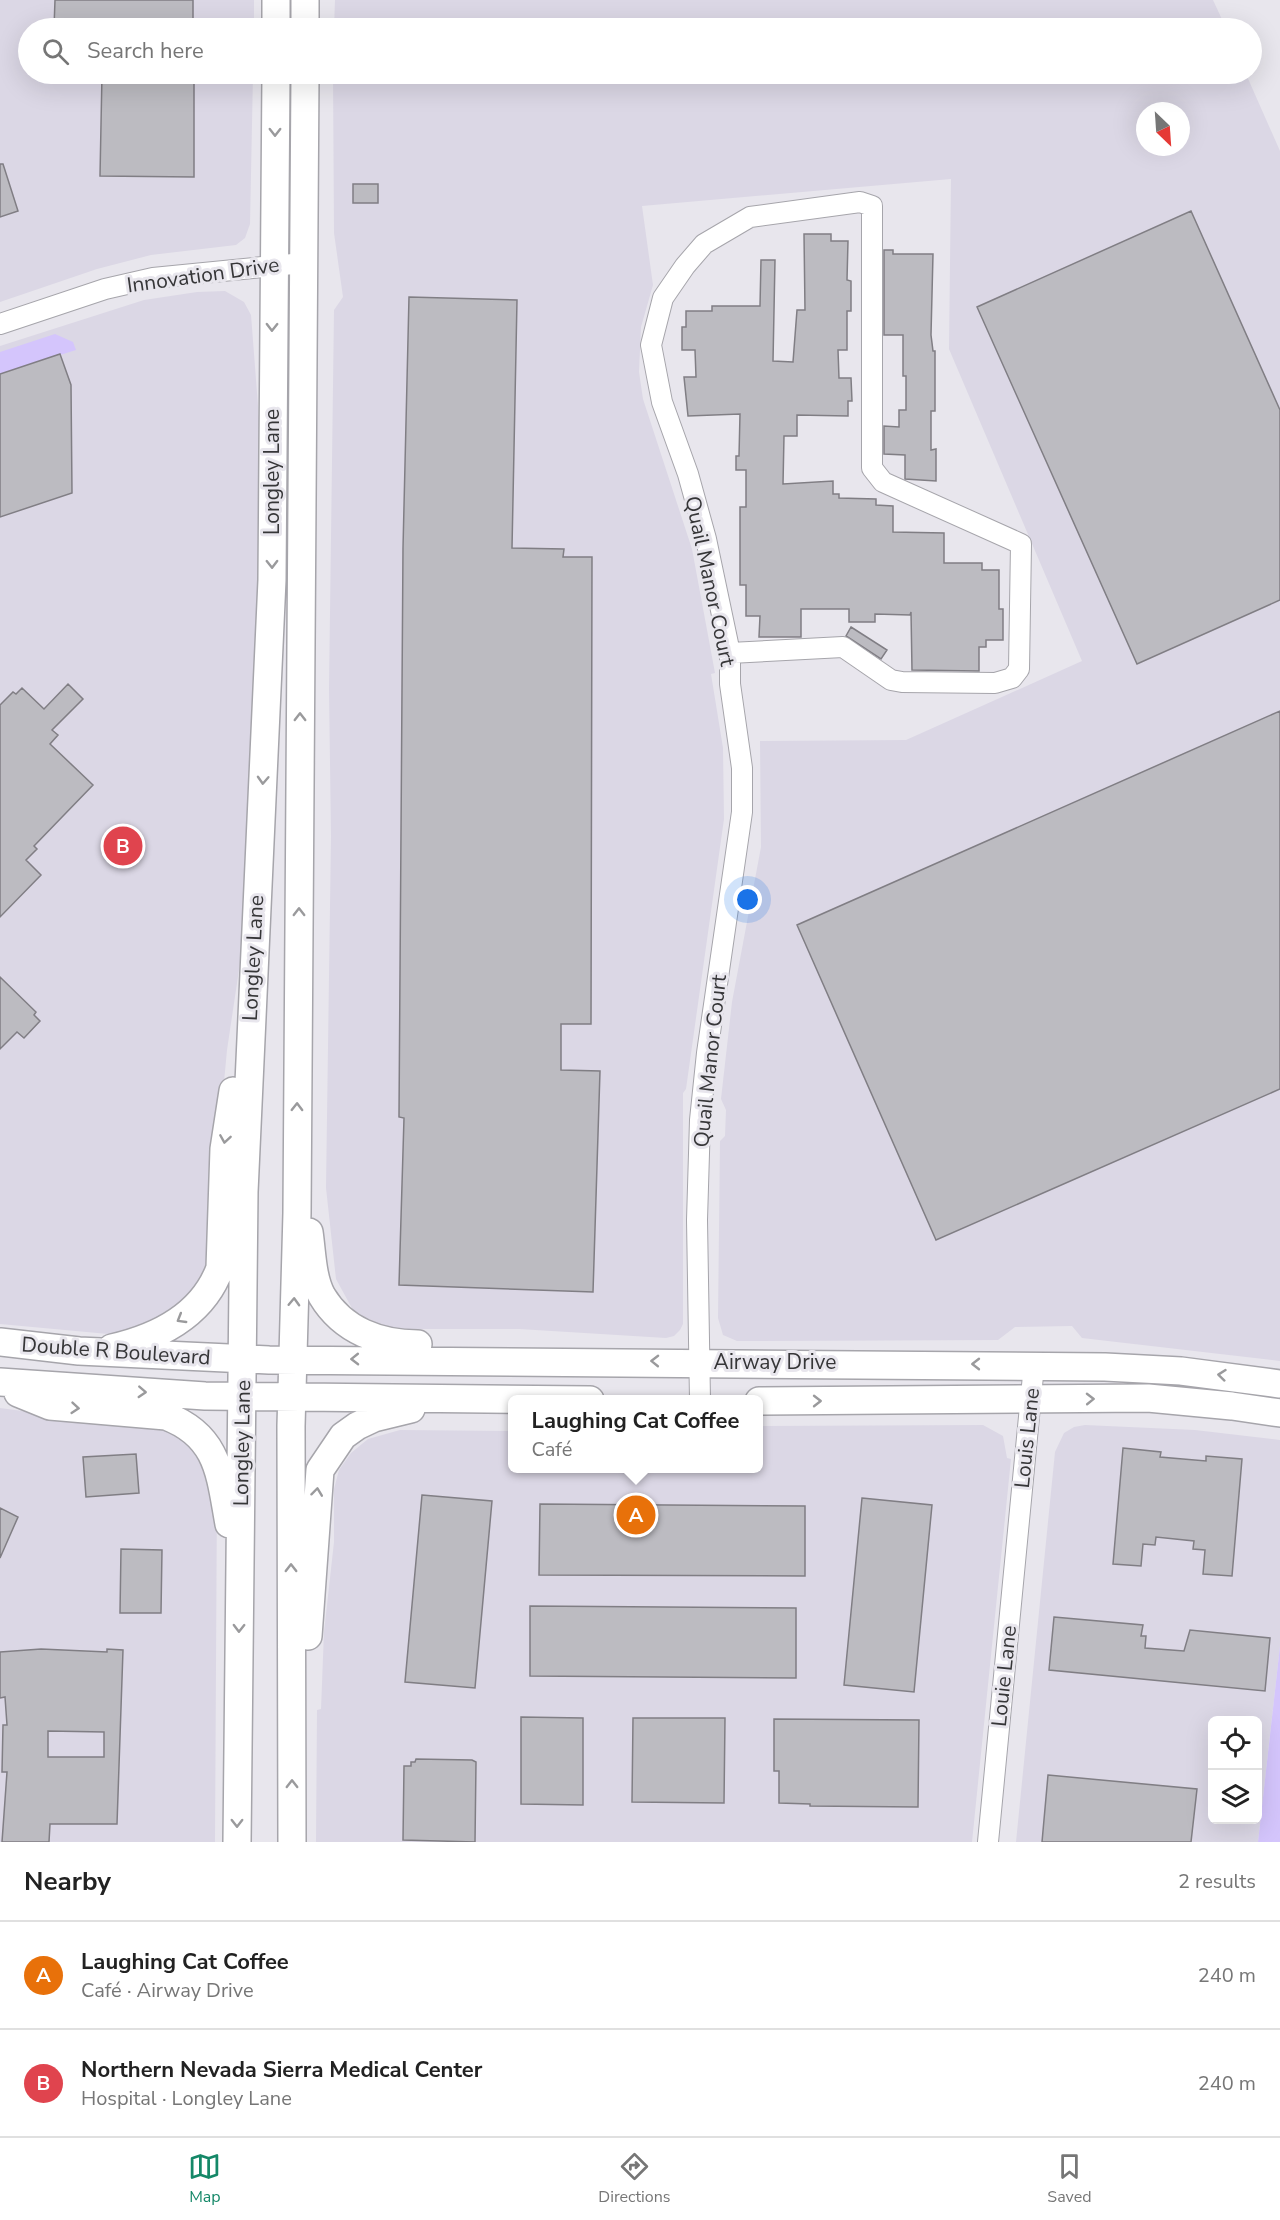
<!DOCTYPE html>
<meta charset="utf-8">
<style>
body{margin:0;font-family:"Nunito Sans",sans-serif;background:#f2f2f2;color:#222}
.controls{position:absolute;right:18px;bottom:18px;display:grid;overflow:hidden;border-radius:9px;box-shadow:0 6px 24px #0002}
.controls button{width:54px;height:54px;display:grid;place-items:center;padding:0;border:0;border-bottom:2px solid #e0e0e0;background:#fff;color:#222;font:30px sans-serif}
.compass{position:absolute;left:1136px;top:102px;width:54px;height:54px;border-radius:50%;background:#fff;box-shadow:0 6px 24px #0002;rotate:155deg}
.you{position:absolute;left:748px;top:900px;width:21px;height:21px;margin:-15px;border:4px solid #fff;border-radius:50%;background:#1a73e8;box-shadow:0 0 0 9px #1a73e833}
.badge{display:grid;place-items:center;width:39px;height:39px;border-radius:50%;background:#158868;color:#fff;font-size:20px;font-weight:700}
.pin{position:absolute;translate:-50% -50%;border:3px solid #fff;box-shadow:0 2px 6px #0006}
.popup{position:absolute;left:508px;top:1395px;width:255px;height:78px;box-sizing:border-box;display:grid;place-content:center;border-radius:9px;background:#fff;filter:drop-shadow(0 2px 4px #0005);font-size:20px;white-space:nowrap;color:#767676}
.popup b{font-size:22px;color:#222}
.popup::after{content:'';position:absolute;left:50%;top:100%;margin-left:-12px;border:12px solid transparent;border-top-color:#fff}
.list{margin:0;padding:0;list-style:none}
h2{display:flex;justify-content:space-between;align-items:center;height:78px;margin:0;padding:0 24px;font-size:26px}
h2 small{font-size:20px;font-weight:400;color:#767676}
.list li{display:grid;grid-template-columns:39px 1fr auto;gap:18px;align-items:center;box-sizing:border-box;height:108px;padding:0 24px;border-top:2px solid #e0e0e0}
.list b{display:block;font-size:22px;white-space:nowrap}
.list p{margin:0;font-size:20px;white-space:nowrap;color:#767676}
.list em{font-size:20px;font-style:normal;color:#767676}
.icon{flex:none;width:33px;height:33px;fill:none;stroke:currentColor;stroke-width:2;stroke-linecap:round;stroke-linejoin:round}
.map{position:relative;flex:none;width:1280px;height:1842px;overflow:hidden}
.search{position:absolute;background:#fff;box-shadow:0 6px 24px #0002;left:18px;right:18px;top:18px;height:66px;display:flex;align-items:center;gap:15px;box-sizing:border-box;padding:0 21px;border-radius:33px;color:#767676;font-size:22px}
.sheet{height:294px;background:#fff}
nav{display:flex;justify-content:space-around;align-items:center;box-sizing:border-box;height:84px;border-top:2px solid #e0e0e0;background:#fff;font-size:16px;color:#767676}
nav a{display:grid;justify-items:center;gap:3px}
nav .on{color:#158868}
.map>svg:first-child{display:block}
</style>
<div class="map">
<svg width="1280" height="1842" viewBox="0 0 1280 1842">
<rect width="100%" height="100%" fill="#e8e6ed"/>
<path fill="#dbd7e5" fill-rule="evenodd" d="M0,0H254V28H28V74H253L250,224L245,238L236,245L151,255L97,269L0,302Z
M335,0H1213L1226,28H334Z
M333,74H1246L1280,151V1361L1082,1338L1072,1326L1015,1327L998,1340L737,1341L723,1335L718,1318L720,1141L725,1136L726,1110L721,1099L732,1002L761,847L760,741L906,740L1082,661L949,349L951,179L642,206L653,285L641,327L639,372L643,399L692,549L715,673L711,674L723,748L724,819L686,1089L683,1093V1324L680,1330L674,1336L666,1338L519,1329H390L354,1312L336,1279L326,1188L331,836L329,689L334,310L343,297L334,233ZM1145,111H1181V147H1145Z
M225,291L244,302L251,315L260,432L256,682L240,963L227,1050L219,1136L215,1255L186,1308L119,1335L0,1324V346L144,300L197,292Z
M0,1408L67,1417L144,1420L190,1438L217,1490L215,1842H0Z
M983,1425L1003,1436L1007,1458L1011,1459L972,1842H316L317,1710L321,1709L324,1632L334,1542V1489L339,1470L351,1453L368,1439L400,1430L513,1431V1468H759V1426Z
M1085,1425L1195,1430L1280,1440V1646L1258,1842H1016L1055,1452L1064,1433L1074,1427ZM1212,1720H1258V1820H1212Z"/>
<path fill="#d4c5fc" d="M55,334L73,342L76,350L0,374V352Z
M1280,1646V1842H1258Z"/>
<path fill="#bcbbc1" stroke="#807e84" stroke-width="1.5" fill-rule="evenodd" d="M55,0H193V28H54Z
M102,74H194V177L100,176Z
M0,164H3L18,211L0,217Z
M353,184H378V203H353Z
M1191,211L1280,410V600L1137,664L977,307Z
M804,234H831V241H848L847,280L851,281V311H847V350H838L839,378H851L852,401H848V416L797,415V436H784L783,484L833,481V494H839V498L876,499V505L893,506V532L944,533V563H982V570H999V609H1003V640H986V647H979V671L912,670L911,612L910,615L875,614V622H849V609H801V637H759L760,616H746V585H740V507H746V470H736V456H739L740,414L688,416L684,377H696L695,350H682V327H686V311H712V306H760L761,260H775L773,361L793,362L797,310H805Z
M884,250H893V254H933L931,335L933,351H935V411H931V450L936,449V481L905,479V455L884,454V426L899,427V410H906V376H903V335H884Z
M409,297L517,300L512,548L564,549L563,557H592L591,1024H561V1070L600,1071L593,1292L399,1285L404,1118L399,1117L403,548Z
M60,354L71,385L72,493L0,517V374Z
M851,627L887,650L881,659L846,636Z
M68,684L83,699L52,730L58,735L50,744L93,785L34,846L37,849L26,860L41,875L0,917V705L13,692L16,694L22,688L44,709Z
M1280,711V1089L936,1240L797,925Z
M0,977L36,1012L34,1015L40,1021L24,1038L17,1032L0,1049Z
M1123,1448L1161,1452L1160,1457L1206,1461V1456L1242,1459L1232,1576L1203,1574L1205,1550L1193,1549L1194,1541L1156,1537L1155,1545L1143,1544L1141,1566L1113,1564Z
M136,1454L139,1493L86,1497L83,1457Z
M422,1495L492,1501L475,1688L405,1682Z
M862,1498L932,1505L914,1692L844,1685Z
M540,1504L805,1506V1576L539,1575Z
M0,1508L18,1517L0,1558Z
M121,1549L162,1550L161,1613H120Z
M530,1606L796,1608V1678L530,1676Z
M1054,1617L1143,1625L1141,1636H1146L1145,1648L1184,1651L1190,1630L1270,1638L1265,1691L1049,1670Z
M41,1649L107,1652V1649L123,1650L117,1824H50L49,1842H2L7,1772H2L3,1725H7L5,1697L0,1698V1652ZM48,1731L104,1732V1757H48Z
M521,1717L583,1718V1805L521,1804Z
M633,1718H725L724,1803L632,1802Z
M774,1719L919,1720L918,1807L810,1806V1804L779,1803V1771H774Z
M416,1759L472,1760L476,1762L475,1842L403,1840L404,1766H411V1762H415Z
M1048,1775L1197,1789L1191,1842H1042Z"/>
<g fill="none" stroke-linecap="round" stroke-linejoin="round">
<g stroke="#a6a5ab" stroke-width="22">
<path id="street" d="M0,324L105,289L153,278L303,263
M700,1400L697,1220L700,1120L707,1053L742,812V768L730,684V653L706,539L688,474L662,402L651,345L663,298L685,266L704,244L750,217L860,202L872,206V468L883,482L1021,544L1019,669L1012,678L995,683L902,682L891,680L843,647L730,653
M988,1842L1034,1365"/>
</g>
<g stroke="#a6a5ab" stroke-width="30">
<path id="secondary" d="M276,28V0
M305,28V0
M309,1232C312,1252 312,1278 322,1296C343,1331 380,1344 418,1344
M0,1342L79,1351L269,1360L1105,1367L1181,1371L1280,1384
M112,1348C160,1337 203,1315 220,1268L224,1149L233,1091
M0,1382L205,1396L590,1400
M18,1393L50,1406L166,1416C219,1436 220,1475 229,1524
M759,1401L1148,1398L1232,1406L1280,1413
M308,1636L320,1470L343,1436L357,1426L374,1418L411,1409
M237,1842L244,1192L272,580L276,74
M292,1842L291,1426L297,1213L305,74"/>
</g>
<use href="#street" stroke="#fff" stroke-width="20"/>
<use href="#secondary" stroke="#fff" stroke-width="27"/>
</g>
<defs><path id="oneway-chevron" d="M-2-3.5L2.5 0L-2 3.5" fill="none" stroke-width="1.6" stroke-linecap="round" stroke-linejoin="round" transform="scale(1.5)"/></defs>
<g stroke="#9a9a9c">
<use href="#oneway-chevron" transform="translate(275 132) rotate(90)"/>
<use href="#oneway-chevron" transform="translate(272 327) rotate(91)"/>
<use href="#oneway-chevron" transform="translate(272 564) rotate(89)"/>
<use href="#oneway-chevron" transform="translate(300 717) rotate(-90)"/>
<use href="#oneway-chevron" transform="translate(263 780) rotate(93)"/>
<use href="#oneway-chevron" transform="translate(299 912) rotate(-90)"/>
<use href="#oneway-chevron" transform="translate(297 1107) rotate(-89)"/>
<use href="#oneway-chevron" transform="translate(225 1139) rotate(99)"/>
<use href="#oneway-chevron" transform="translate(294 1302) rotate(-88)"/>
<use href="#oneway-chevron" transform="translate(181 1319) rotate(149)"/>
<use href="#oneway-chevron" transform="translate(355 1359) rotate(179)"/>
<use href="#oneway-chevron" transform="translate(655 1361) rotate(-179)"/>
<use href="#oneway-chevron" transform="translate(976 1364) rotate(-180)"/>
<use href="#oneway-chevron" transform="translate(1222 1375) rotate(-174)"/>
<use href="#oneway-chevron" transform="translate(142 1392) rotate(3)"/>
<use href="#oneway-chevron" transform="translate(1090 1399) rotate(-1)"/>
<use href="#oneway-chevron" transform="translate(817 1401)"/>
<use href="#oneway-chevron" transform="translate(75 1408) rotate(5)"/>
<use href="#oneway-chevron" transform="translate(317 1492) rotate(-83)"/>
<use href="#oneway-chevron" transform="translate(291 1568) rotate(-90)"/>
<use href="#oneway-chevron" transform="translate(239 1628) rotate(91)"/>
<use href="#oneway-chevron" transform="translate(292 1784) rotate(-90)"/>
<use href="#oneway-chevron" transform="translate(237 1823) rotate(90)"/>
</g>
<g text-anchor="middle" stroke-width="6" stroke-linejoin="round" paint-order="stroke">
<g font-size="21" fill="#363638" stroke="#e8e6ed">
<text transform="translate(203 275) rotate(-8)" y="7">Innovation Drive</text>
<text transform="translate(272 472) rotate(-90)" y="7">Longley Lane</text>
<text transform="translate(710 581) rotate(78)" y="7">Quail Manor Court</text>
<text transform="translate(253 958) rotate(-87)" y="7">Longley Lane</text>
<text transform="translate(710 1061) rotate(-84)" y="7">Quail Manor Court</text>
<text transform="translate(116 1351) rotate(4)" y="7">Double R Boulevard</text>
<text x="775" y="1369">Airway Drive</text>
<text transform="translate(1027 1438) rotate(-84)" y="7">Louis Lane</text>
<text transform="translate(242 1443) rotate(-89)" y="7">Longley Lane</text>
<text transform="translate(1004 1676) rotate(-84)" y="7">Louie Lane</text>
</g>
</g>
</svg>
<div class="controls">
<button><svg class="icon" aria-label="locate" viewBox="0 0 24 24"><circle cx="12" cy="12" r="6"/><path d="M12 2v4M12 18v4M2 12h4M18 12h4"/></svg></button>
<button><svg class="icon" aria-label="layers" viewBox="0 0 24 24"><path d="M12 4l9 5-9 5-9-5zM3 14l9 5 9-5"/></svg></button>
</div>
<svg class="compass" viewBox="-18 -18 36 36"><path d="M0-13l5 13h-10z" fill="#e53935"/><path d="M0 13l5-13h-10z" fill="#767676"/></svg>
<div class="you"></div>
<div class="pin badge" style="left:636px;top:1515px;background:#e8710a">A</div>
<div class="popup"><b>Laughing Cat Coffee</b>Café</div>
<div class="pin badge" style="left:123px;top:846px;background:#e0444e">B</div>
<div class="search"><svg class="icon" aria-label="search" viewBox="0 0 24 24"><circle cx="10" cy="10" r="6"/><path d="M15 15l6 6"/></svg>Search here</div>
</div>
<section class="sheet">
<h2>Nearby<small>2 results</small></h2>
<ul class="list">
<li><span class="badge" style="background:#e8710a">A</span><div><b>Laughing Cat Coffee</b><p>Café · Airway Drive</p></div><em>240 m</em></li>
<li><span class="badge" style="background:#e0444e">B</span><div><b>Northern Nevada Sierra Medical Center</b><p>Hospital · Longley Lane</p></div><em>240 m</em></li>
</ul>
</section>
<nav>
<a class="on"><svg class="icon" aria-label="map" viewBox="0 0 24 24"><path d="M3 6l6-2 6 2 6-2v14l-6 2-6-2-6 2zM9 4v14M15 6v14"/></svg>Map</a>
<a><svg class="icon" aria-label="directions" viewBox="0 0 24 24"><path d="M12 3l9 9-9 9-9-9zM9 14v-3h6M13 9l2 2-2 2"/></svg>Directions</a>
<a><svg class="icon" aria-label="saved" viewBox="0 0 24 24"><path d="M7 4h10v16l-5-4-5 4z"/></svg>Saved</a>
</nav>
